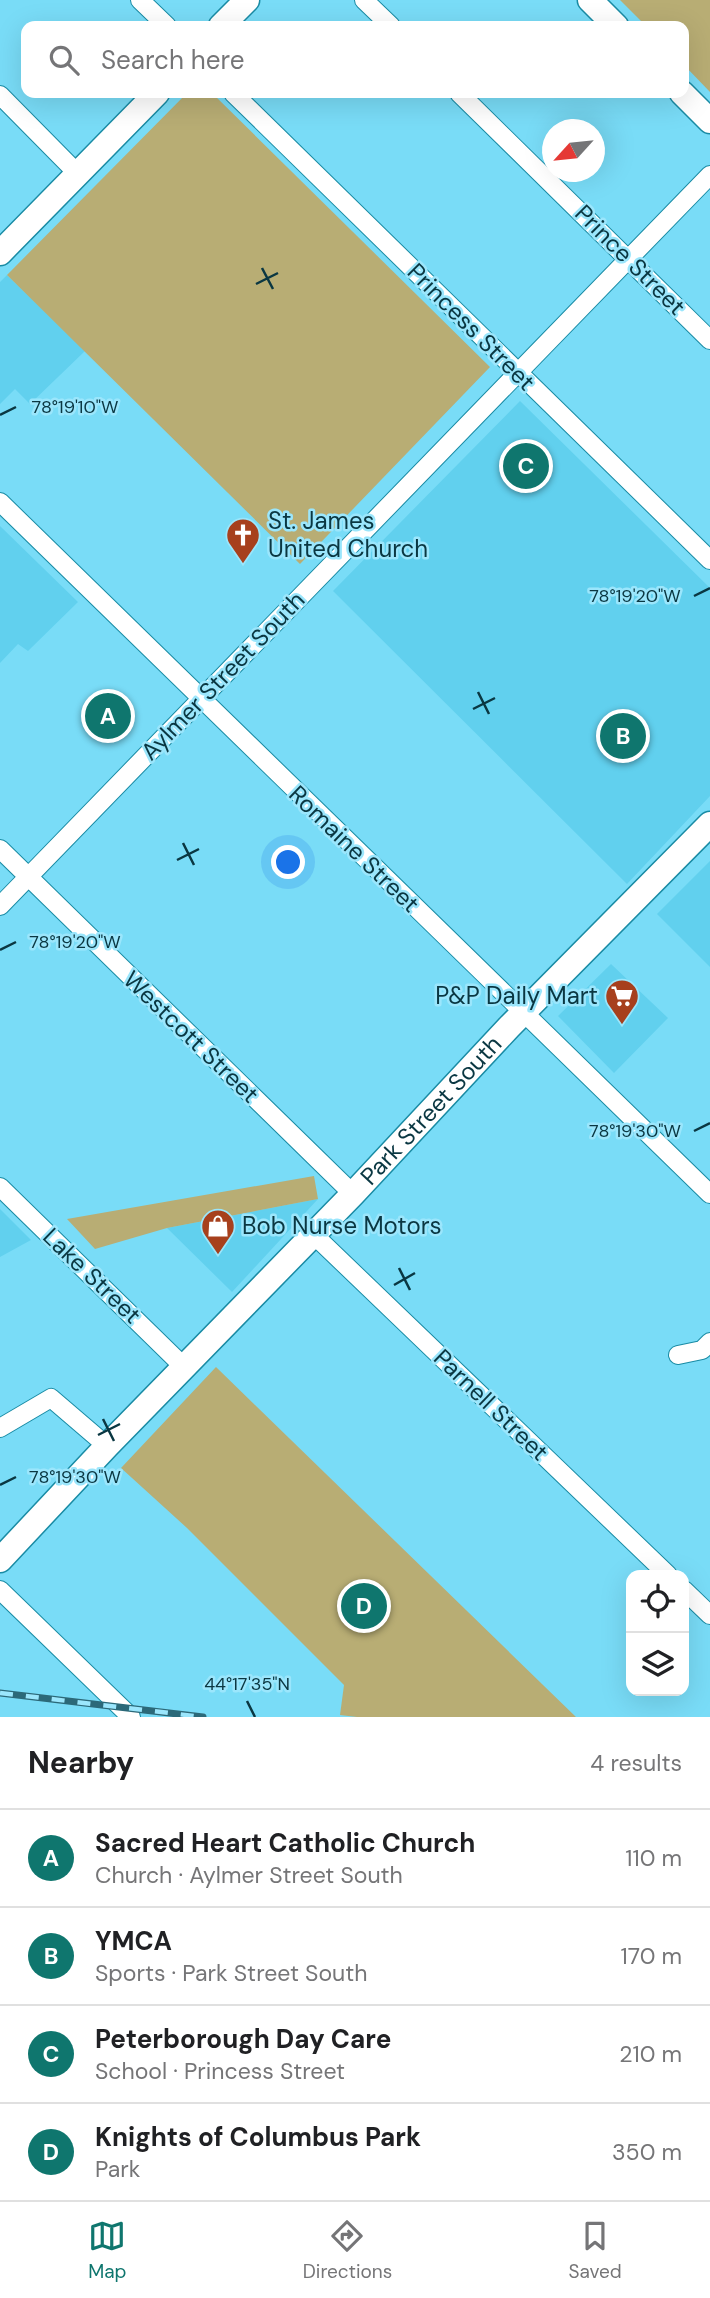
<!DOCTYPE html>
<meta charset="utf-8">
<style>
body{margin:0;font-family:"DM Sans",sans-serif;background:#f2f2f2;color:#202124}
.controls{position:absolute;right:21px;bottom:21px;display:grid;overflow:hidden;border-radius:14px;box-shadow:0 7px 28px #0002}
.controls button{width:63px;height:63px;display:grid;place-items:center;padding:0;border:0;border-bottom:2px solid #e0e0e0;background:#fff;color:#202124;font:35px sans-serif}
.compass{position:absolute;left:542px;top:119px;width:63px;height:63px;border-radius:50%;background:#fff;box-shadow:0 7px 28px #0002;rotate:243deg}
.you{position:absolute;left:289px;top:863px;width:24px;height:24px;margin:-18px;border:5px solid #fff;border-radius:50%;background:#1a73e8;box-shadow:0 0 0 10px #1a73e833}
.badge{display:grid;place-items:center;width:46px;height:46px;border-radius:50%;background:#0f766e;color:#fff;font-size:23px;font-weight:700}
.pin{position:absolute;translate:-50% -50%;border:4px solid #fff;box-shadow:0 2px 7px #0006}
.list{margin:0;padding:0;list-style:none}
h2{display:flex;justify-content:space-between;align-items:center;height:91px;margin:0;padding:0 28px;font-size:30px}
h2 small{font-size:23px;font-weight:400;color:#757577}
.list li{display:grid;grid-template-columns:46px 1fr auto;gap:21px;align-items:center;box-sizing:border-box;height:98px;padding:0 28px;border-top:2px solid #e0e0e0}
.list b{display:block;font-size:26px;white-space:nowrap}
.list p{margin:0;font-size:23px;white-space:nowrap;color:#757577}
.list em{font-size:23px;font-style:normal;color:#757577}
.icon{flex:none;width:38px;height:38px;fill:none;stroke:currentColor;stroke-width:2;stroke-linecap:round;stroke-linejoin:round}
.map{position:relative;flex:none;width:710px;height:1717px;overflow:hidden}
.search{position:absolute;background:#fff;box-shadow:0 7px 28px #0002;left:21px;right:21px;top:21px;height:77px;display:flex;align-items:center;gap:18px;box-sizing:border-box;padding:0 24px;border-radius:14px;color:#757577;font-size:26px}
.sheet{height:483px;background:#fff}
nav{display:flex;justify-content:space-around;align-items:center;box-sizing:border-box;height:98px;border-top:2px solid #e0e0e0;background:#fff;font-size:19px;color:#757577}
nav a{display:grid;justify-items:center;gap:4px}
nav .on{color:#0f766e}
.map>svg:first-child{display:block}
</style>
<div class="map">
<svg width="710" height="1717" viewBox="0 0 710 1717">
<rect width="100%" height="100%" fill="#79dcf7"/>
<path fill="#61d0ee" d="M7,275L85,351L30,404L15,389L0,404V282Z
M520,401L710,588V796L627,884L333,591Z
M0,526L78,602L28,651L18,644L0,663Z
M710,861V967L657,914Z
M611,964L668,1018L614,1073L558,1016Z
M318,1199L232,1292L167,1228Z
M0,1209L31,1240L0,1257Z"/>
<path fill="#b8ad74" d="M620,0H710V92L684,65V26H646Z
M187,93H212L490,367L300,564L7,275Z
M314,1176L318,1199L167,1228L95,1249L67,1219Z
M216,1367L576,1717H357L340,1715L344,1685L187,1528L121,1468Z"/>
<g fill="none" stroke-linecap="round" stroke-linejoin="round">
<g stroke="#198ba4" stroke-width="20">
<path id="minor" d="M140,0L167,26
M364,0L391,26
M233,93L710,560
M459,93L710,340
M0,95L78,174
M0,502L710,1194
M0,849L353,1194
M0,906L710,175
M0,1187L184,1367
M313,1234L668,1575
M678,1355L702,1350L710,1342
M0,1428L51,1398L107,1446
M0,1590L131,1717
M684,1590L710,1615"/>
</g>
<g stroke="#198ba4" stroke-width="27">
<g id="secondary">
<path d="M590,0L616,26"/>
<path d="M221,26L247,0"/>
<path d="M682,93L710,121"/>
<path d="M0,253L157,93"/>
<path id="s1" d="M0,1560L107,1446L353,1194L509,1027L710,824"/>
</g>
</g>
<use href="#minor" stroke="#fff" stroke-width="18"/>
<use href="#secondary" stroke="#fff" stroke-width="24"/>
<g stroke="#2c6979" stroke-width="7">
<path id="rail" d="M0,1693L203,1717"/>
</g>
<use href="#rail" stroke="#9be6fc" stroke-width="4.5" stroke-dasharray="13" stroke-linecap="butt"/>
</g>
<path fill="none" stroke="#0a3742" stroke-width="2.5" d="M262,268L273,289M256,284L278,273M0,415L16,407M694,596L710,588M478,692L489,714M473,709L495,698M183,843L194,865M177,860L199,849M0,950L16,942M694,1131L710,1123M399,1268L410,1290M394,1285L415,1273M103,1419L114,1441M98,1435L120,1424M0,1485L16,1477M247,1701L255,1717"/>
<defs>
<g id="church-pin" transform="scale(1.75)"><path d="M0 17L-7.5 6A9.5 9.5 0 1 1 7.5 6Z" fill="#a7401d" stroke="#9be6fc"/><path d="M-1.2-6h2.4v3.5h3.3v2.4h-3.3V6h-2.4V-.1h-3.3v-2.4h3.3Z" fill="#fff"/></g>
<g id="supermarket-pin" transform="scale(1.75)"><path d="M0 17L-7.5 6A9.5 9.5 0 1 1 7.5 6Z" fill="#a7401d" stroke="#9be6fc"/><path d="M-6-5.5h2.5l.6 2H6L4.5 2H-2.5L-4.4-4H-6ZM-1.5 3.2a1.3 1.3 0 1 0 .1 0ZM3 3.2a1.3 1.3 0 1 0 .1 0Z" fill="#fff"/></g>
<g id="shop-pin" transform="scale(1.75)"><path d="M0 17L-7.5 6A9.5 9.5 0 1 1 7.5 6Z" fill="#a7401d" stroke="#9be6fc"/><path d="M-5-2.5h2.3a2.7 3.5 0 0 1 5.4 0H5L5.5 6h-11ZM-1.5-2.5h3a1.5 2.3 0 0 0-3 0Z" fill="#fff"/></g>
</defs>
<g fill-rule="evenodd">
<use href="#church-pin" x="243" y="535"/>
<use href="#supermarket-pin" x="622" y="996"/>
<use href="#shop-pin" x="218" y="1226"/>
</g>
<g text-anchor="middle" stroke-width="5" stroke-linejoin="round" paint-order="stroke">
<g font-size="24" fill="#0a3742" stroke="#9be6fc">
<text transform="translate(630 260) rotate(45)" y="8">Prince Street</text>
<text transform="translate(471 327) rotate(45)" y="8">Princess Street</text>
<text transform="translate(223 676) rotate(-46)" y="8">Aylmer Street South</text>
<text transform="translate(354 849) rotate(44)" y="8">Romaine Street</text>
<text transform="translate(191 1037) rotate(44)" y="8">Westcott Street</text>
<text dy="8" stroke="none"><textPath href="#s1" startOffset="623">Park Street South</textPath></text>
<text transform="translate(92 1276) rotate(44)" y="8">Lake Street</text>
<text transform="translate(491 1405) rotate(44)" y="8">Parnell Street</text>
</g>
<g font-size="24" fill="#0a3742" stroke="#9be6fc" text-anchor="start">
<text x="268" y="529">St. James<tspan x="268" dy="28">United Church</tspan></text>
<text x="598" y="1004" text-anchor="end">P&amp;P Daily Mart</text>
<text x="242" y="1234">Bob Nurse Motors</text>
</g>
</g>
<g font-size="18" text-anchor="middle" fill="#0a3742" stroke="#9be6fc" stroke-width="5" stroke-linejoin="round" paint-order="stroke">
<text x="75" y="413">78°19'10"W</text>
<text x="635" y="602">78°19'20"W</text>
<text x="75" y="948">78°19'20"W</text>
<text x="635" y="1137">78°19'30"W</text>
<text x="75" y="1483">78°19'30"W</text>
<text x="247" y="1690">44°17'35"N</text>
</g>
</svg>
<div class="controls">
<button><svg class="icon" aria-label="locate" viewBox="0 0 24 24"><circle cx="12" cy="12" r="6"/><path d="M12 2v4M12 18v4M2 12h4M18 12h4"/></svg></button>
<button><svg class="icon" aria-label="layers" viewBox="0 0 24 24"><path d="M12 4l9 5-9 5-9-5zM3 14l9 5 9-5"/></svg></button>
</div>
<svg class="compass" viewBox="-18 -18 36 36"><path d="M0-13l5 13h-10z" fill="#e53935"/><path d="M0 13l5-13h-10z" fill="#757577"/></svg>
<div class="you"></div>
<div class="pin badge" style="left:108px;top:716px">A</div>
<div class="pin badge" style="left:623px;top:736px">B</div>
<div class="pin badge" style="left:526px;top:466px">C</div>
<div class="pin badge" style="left:364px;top:1606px">D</div>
<div class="search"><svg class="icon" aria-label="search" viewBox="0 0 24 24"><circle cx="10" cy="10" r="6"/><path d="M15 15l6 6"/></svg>Search here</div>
</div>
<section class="sheet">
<h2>Nearby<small>4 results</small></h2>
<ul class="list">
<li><span class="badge">A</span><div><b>Sacred Heart Catholic Church</b><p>Church · Aylmer Street South</p></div><em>110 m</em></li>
<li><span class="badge">B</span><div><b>YMCA</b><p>Sports · Park Street South</p></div><em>170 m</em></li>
<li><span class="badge">C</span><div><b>Peterborough Day Care</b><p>School · Princess Street</p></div><em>210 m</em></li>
<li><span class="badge">D</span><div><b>Knights of Columbus Park</b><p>Park</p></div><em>350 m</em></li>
</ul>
</section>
<nav>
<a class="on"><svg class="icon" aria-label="map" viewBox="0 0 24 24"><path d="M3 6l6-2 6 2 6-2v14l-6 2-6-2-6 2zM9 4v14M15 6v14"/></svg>Map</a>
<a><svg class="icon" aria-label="directions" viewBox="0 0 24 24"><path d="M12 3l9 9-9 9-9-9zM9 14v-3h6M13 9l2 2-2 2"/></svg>Directions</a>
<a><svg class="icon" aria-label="saved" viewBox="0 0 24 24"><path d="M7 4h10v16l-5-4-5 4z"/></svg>Saved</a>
</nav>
